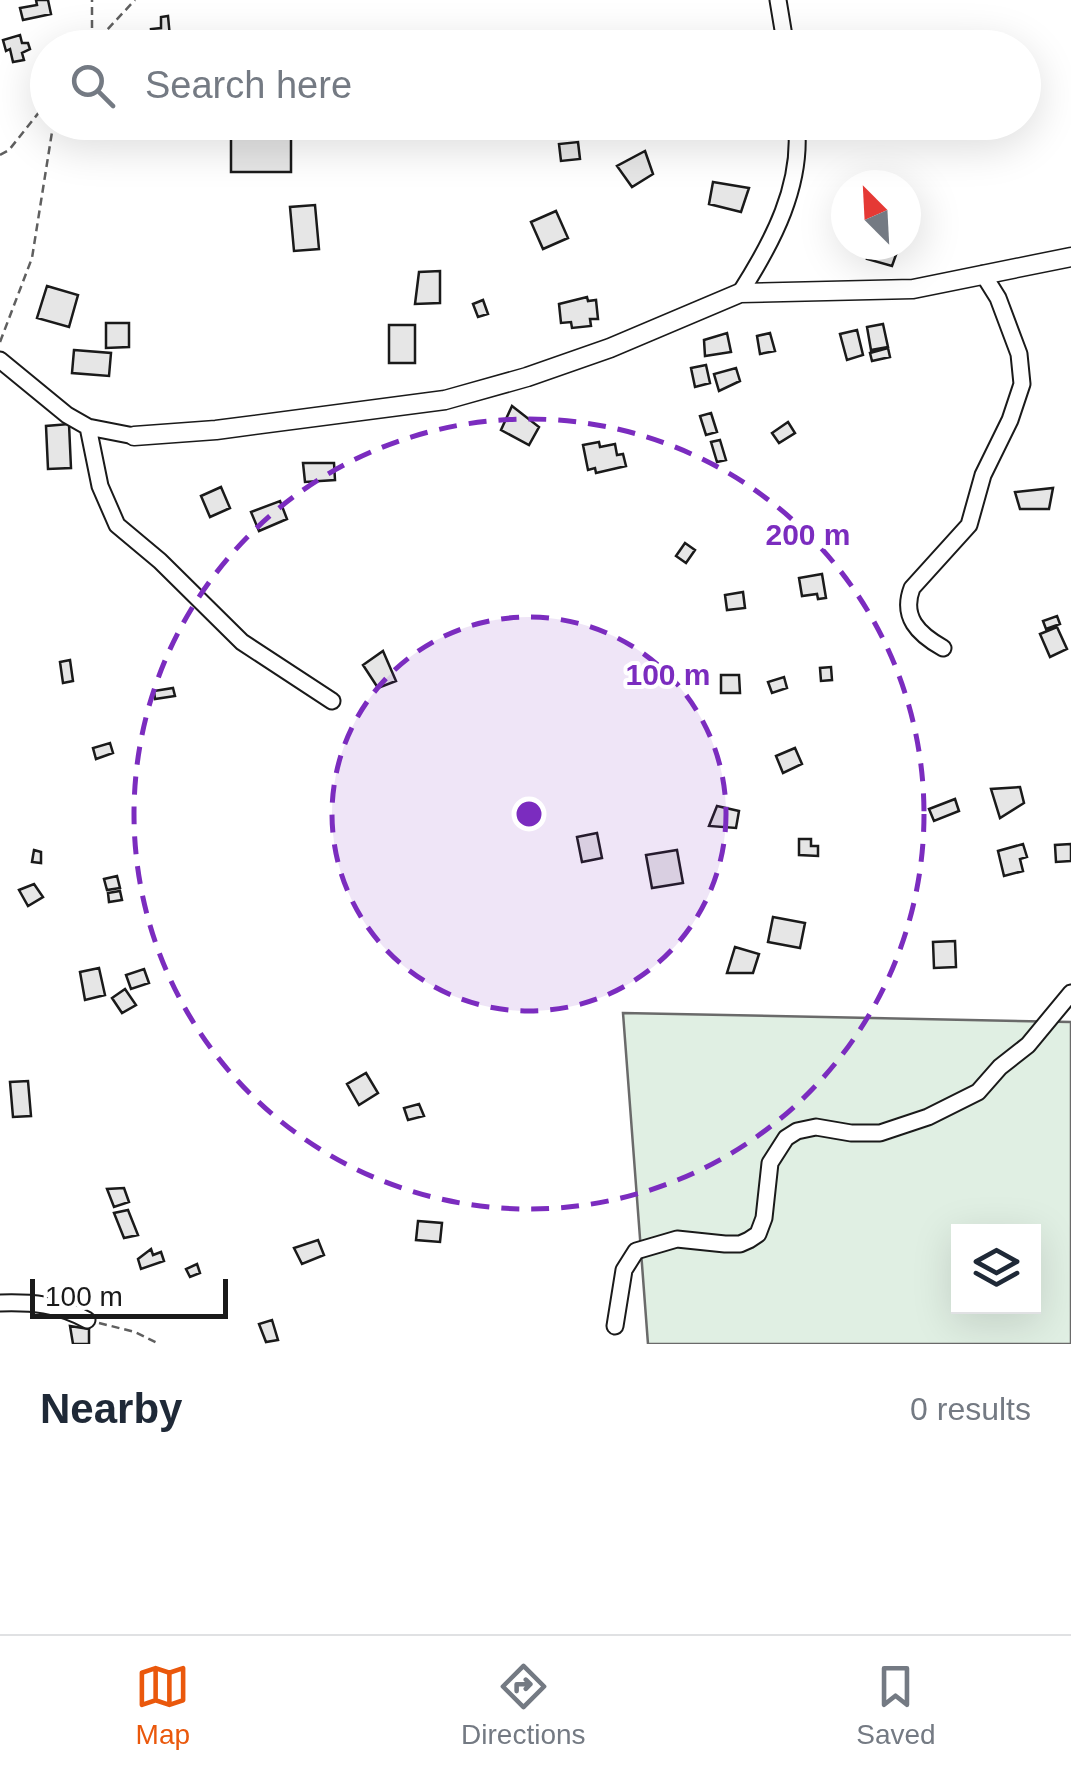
<!DOCTYPE html>
<style>
body{margin:0;font-family:Arial,sans-serif;background:#f2f2f3;color:#1f2937}
.controls{position:absolute;right:30px;bottom:30px;display:grid;overflow:hidden;border-radius:0px;box-shadow:0 10px 40px #0002}
.controls button{width:90px;height:90px;display:grid;place-items:center;padding:0;border:0;border-bottom:2px solid #e0e1e3;background:#fff;color:#1f2937;font:50px sans-serif}
.compass{position:absolute;left:831px;top:170px;width:90px;height:90px;border-radius:50%;background:#fff;box-shadow:0 10px 40px #0002;rotate:336deg}
.scale{position:absolute;left:30px;bottom:25px;width:198px;box-sizing:border-box;padding-left:10px;border:5px solid #1a1a1a;border-top:0;font-size:28px;line-height:35px;white-space:nowrap;color:#1a1a1a;-webkit-text-stroke:8px #fff;paint-order:stroke}
.list{margin:0;padding:0;list-style:none}
h2{display:flex;justify-content:space-between;align-items:center;height:130px;margin:0;padding:0 40px;font-size:42px}
h2 small{font-size:32px;font-weight:400;color:#747a83}
.icon{flex:none;width:55px;height:55px;fill:none;stroke:currentColor;stroke-width:2;stroke-linecap:round;stroke-linejoin:round}
.map{position:relative;flex:none;width:1071px;height:1344px;overflow:hidden}
.search{position:absolute;background:#fff;box-shadow:0 10px 40px #0002;left:30px;right:30px;top:30px;height:110px;display:flex;align-items:center;gap:25px;box-sizing:border-box;padding:0 35px;border-radius:55px;color:#747a83;font-size:38px}
.sheet{height:290px;background:#fff}
nav{display:flex;justify-content:space-around;align-items:center;box-sizing:border-box;height:140px;border-top:2px solid #e0e1e3;background:#fff;font-size:28px;color:#747a83}
nav a{display:grid;justify-items:center;gap:5px}
nav .on{color:#ea580c}
.map>svg:first-child{display:block}
</style>
<div class="map">
<svg width="1071" height="1344" viewBox="0 0 1071 1344">
<rect width="100%" height="100%" fill="#fff"/>
<path fill="#e0efe3" stroke="#6a6a6a" stroke-width="2.5" fill-rule="evenodd" d="M623,1013L1071,1022V1344H648ZM958,1232H1034V1306H958Z"/>
<path fill="#e6e6e6" stroke="#1a1a1a" stroke-width="2.5" d="M36,0H48L51,14L23,20L20,8L37,5Z
M168,16L171,48H161V44L152,42L151,29L161,28V17Z
M20,35L22,43H28L30,49L22,53L24,60L13,62L10,49L6,51L3,40Z
M231,137H291V172H231Z
M578,142L580,159L561,161L559,144Z
M645,151L653,174L632,187L617,166Z
M713,182L749,188L741,212L709,204Z
M315,205L319,249L294,251L290,207Z
M556,211L568,238L543,249L531,222Z
M871,245L898,249L892,266L867,259Z
M440,271V303L415,304L419,272Z
M47,286L78,295L69,327L37,318Z
M587,297L588,301L596,300L598,319H590L591,326L572,328L571,322L561,323L559,304Z
M483,300L488,314L478,317L473,304Z
M106,323H129V347L106,348Z
M883,324L888,347L871,350L867,327Z
M389,325H415V363H389Z
M857,330L863,355L847,360L840,334Z
M727,333L731,352L705,356L704,340Z
M770,333L775,351L760,354L757,336Z
M888,348L890,357L872,361L870,353Z
M74,350L111,353L109,376L72,373Z
M706,365L710,383L695,387L691,368Z
M736,368L740,381L719,391L714,374Z
M512,406L539,427L529,445L501,430Z
M711,413L717,432L706,435L700,416Z
M788,422L795,433L779,443L772,433Z
M69,424L71,468L48,469L46,426Z
M720,440L726,460L717,462L711,442Z
M599,442L600,447L615,444L617,455L623,454L626,466L596,473L595,468L588,470L583,445Z
M303,463H334L335,480L305,482Z
M221,487L230,508L210,517L201,496Z
M1053,488L1049,509H1020L1015,492Z
M280,501L287,519L259,531L251,512Z
M685,543L695,550L686,563L676,556Z
M822,574L826,598L818,599L817,594L802,596L799,578Z
M743,592L745,608L727,610L725,595Z
M1057,616L1060,624L1046,629L1043,621Z
M1057,627L1067,649L1050,657L1040,634Z
M383,651L396,681L378,688L363,665Z
M70,660L73,681L63,683L60,662Z
M831,667L832,680L821,681L820,668Z
M721,675H739L740,693H721Z
M784,677L787,688L772,693L768,682Z
M173,688L175,696L155,699L154,691Z
M110,743L113,753L96,759L93,748Z
M795,748L802,764L783,773L776,756Z
M1020,787L1024,803L1000,818L991,789Z
M955,799L959,811L934,821L929,809Z
M717,806L739,811L736,828L709,826Z
M597,833L602,858L582,862L577,837Z
M799,839H811V846H818V856L799,855Z
M1023,844L1027,857L1020,859L1023,871L1004,876L998,851Z
M1071,844V861L1056,862L1055,845Z
M34,850L41,852V863L32,862Z
M677,850L683,883L652,888L646,855Z
M117,876L120,888L107,890L104,879Z
M34,884L43,897L28,906L19,890Z
M120,891L122,900L109,902L108,893Z
M773,917L805,923L800,948L768,942Z
M955,941L956,967L934,968L933,942Z
M735,947L759,954L753,973H727Z
M99,968L105,995L85,1000L80,972Z
M144,969L149,983L131,989L126,975Z
M125,989L136,1005L122,1013L112,998Z
M366,1073L378,1093L359,1105L347,1084Z
M28,1081L31,1116L13,1117L10,1082Z
M419,1104L424,1116L408,1120L404,1108Z
M124,1188L129,1202L114,1207L107,1189Z
M128,1210L138,1235L124,1238L114,1213Z
M418,1221L442,1223L440,1242L416,1240Z
M318,1240L324,1255L302,1264L294,1248Z
M151,1249L153,1255L161,1252L164,1261L141,1269L138,1259Z
M197,1264L200,1273L190,1277L186,1269Z
M272,1320L278,1340L266,1342L259,1324Z
M70,1326L89,1329V1344H73Z"/>
<g fill="none" stroke-linecap="round" stroke-linejoin="round">
<g stroke="#1a1a1a" stroke-width="19">
<path id="minor" d="M778,0L786,48
M740,293C772,243 804,184 796,122
M0,360L67,415L88,427L134,436
M88,427L100,486L117,525L160,561L242,642L332,701
M943,648C918,634 901,617 912,588L969,525L983,475L1010,420L1022,384L1019,354L998,298L983,274
M0,1303C32,1302 58,1304 87,1320
M615,1326L624,1270L636,1251L677,1239L725,1244H740L749,1240L758,1234L764,1218L770,1163L786,1138L797,1131L816,1127L851,1133H880L928,1117L978,1092L1000,1067L1028,1045L1071,993"/>
</g>
<g stroke="#1a1a1a" stroke-width="21">
<path id="major" d="M134,436L216,430L445,400L527,377L610,348L740,293L913,289L1071,257"/>
</g>
<path stroke="#5f5f5f" stroke-width="2.5" stroke-dasharray="8 5" stroke-linecap="butt" d="M92,41V0
M90,48L135,0
M0,155L9,150L48,101
M0,342L32,258L52,132L56,122
M99,1323L135,1332L159,1344"/>
<use href="#minor" stroke="#fff" stroke-width="15"/>
<use href="#major" stroke="#fff" stroke-width="18"/>
</g>
<circle cx="529" cy="814" r="197" fill="#7b2cbf" fill-opacity=".12"/>
<g fill="none" stroke="#7b2cbf" stroke-width="5" stroke-dasharray="18 12">
<circle cx="529" cy="814" r="197"/>
<circle cx="529" cy="814" r="395"/>
</g>
<circle cx="529" cy="814" r="15" fill="#7b2cbf" stroke="#fff" stroke-width="5"/>
<g font-size="30" text-anchor="middle" font-weight="bold" fill="#7b2cbf" stroke="#fff" stroke-width="8" stroke-linejoin="round" paint-order="stroke">
<text x="808" y="545">200 m</text>
<text x="668" y="685">100 m</text>
</g>
</svg>
<div class="controls">
<button><svg class="icon" aria-label="layers" viewBox="0 0 24 24"><path d="M12 4l9 5-9 5-9-5zM3 14l9 5 9-5"/></svg></button>
</div>
<svg class="compass" viewBox="-18 -18 36 36"><path d="M0-13l5 13h-10z" fill="#e53935"/><path d="M0 13l5-13h-10z" fill="#747a83"/></svg>
<div class="scale">100 m</div>
<div class="search"><svg class="icon" aria-label="search" viewBox="0 0 24 24"><circle cx="10" cy="10" r="6"/><path d="M15 15l6 6"/></svg>Search here</div>
</div>
<section class="sheet">
<h2>Nearby<small>0 results</small></h2>
<ul class="list">
</ul>
</section>
<nav>
<a class="on"><svg class="icon" aria-label="map" viewBox="0 0 24 24"><path d="M3 6l6-2 6 2 6-2v14l-6 2-6-2-6 2zM9 4v14M15 6v14"/></svg>Map</a>
<a><svg class="icon" aria-label="directions" viewBox="0 0 24 24"><path d="M12 3l9 9-9 9-9-9zM9 14v-3h6M13 9l2 2-2 2"/></svg>Directions</a>
<a><svg class="icon" aria-label="saved" viewBox="0 0 24 24"><path d="M7 4h10v16l-5-4-5 4z"/></svg>Saved</a>
</nav>
